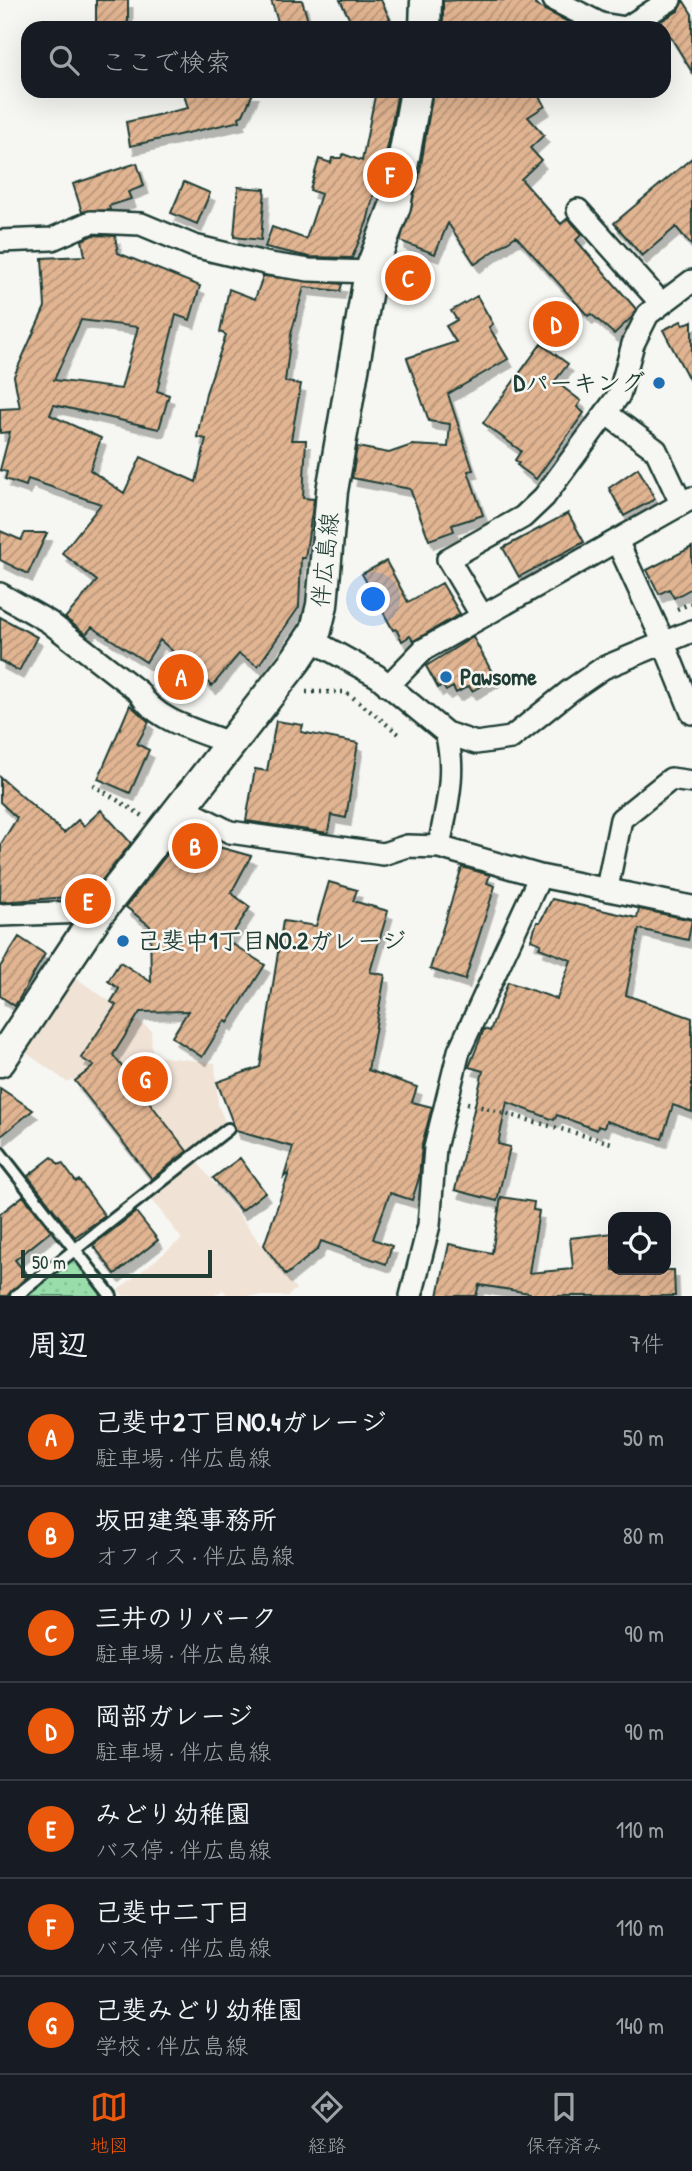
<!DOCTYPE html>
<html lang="ja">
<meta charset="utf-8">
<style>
body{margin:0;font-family:"Patrick Hand","Klee One",sans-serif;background:#242831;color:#f1f3f6}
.controls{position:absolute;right:21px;bottom:21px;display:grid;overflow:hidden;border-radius:14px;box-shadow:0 7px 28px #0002}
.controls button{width:63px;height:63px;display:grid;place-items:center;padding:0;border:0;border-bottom:2px solid #363941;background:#171b24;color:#f1f3f6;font:35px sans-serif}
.scale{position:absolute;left:21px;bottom:18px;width:191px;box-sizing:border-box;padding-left:7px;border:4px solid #1f3d34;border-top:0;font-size:19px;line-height:24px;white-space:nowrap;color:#1f3d34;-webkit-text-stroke:5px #f6f6f2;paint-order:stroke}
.you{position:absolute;left:374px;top:600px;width:24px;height:24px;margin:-18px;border:5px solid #fff;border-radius:50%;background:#1a73e8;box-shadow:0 0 0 10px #1a73e833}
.badge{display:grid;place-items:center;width:46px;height:46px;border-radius:50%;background:#ea580c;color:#fff;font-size:23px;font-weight:700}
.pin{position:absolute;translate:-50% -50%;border:4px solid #fff;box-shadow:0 2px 7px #0006}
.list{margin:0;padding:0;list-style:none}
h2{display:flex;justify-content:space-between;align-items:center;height:91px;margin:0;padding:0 28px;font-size:30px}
h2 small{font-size:23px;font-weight:400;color:#9ea1a6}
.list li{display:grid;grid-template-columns:46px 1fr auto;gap:21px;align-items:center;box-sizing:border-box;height:98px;padding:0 28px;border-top:2px solid #363941}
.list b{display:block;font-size:26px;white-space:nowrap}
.list p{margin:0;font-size:23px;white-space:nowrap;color:#9ea1a6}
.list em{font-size:23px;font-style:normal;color:#9ea1a6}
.icon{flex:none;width:38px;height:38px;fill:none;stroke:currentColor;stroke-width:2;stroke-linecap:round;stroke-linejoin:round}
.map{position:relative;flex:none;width:692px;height:1296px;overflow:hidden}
.search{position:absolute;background:#171b24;box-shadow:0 7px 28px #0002;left:21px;right:21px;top:21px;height:77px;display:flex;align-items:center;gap:18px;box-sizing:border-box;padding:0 24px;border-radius:21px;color:#9ea1a6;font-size:26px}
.sheet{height:777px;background:#171b24}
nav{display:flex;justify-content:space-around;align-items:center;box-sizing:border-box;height:98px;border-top:2px solid #363941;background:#171b24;font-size:19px;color:#9ea1a6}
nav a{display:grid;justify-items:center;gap:4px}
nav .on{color:#ea580c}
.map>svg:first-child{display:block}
</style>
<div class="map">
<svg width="692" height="1296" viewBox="0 0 692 1296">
<defs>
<pattern id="park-dots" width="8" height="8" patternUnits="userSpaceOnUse" patternTransform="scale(1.75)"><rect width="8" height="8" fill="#99deaa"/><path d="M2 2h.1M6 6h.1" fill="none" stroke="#83bf93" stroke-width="1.8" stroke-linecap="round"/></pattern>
<pattern id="building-hatch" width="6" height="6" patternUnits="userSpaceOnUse" patternTransform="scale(1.75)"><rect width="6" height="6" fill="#e2b592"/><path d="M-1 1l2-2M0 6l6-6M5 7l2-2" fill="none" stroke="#b79478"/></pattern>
<filter id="shadow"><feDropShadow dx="4.5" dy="8" stdDeviation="0" flood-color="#0004"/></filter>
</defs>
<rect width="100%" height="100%" fill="#f6f6f2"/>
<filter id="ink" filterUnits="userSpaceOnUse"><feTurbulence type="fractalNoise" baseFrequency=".0143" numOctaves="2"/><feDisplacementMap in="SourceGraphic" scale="14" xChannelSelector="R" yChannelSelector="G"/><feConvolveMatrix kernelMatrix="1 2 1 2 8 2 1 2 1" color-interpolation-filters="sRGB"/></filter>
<g filter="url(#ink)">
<path fill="#f0e2d5" d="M70,974L151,1030L152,1050L156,1056L215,1063L218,1105L227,1126L154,1183L73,1079L67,1082L21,1049Z
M195,1159L296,1289L288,1296H228L223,1290L214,1296H123L118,1290L182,1239L148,1195Z"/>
<path fill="url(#park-dots)" stroke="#5c8e6f" stroke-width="2" d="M75,1255L106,1296H21Z"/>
<path fill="url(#building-hatch)" stroke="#1f3d34" stroke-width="2" fill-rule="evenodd" filter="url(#shadow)" d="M96,0H128V26L96,27Z
M271,0H302L308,21L280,28Z
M340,0H381L390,19L371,28H354Z
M459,0H537L535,5L580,28H443V1Z
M683,0L692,14V72L661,21L678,11Z
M183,91H254L243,115L239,117L240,121L130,146L126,122L188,108Z
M376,91H398L384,166L381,165L367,222L352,258L310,257L265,247L272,227L306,239L321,194L310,190L319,159L331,163L332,158H341L343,154L362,161Z
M433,91H535L545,106L528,117L544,135L530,148L541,160L521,179L561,224L568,218L582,234L576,240L636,309L632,317L614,334L591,314L588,316L516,236L475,264L448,223L435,254L400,241L419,178Z
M692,158V246L676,227L642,256L614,223Z
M137,163L144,186L128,192L131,199L109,206L110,210L82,212L73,184Z
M184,182L210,193L197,224L171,213Z
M238,187L265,189L261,240L234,237Z
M93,235L115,236L118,253L200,286L190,320L176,315L157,391L169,395L159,429L54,405L50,415L101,438L90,470L124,493L141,457L196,482L206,439L197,437L206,393L226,335L220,332L229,289L255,299L263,276L342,284L340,291L304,287L291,334L285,382L301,384L291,440H306L303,498L314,499L305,558H301L299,607L258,666L239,654L212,686L160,640L146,662L92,627L86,634L65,618L97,581L62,553L101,504L28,479L26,486L5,479L7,472L0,470L10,432L0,433V409L20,408L14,376L45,307L42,258L85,256L82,240ZM81,320L138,327L121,389L54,380Z
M477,296L493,324L489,327L508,359L448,394L473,470L468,471L483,515L452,525L454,531L429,540L410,489L352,478L357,447L389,453L412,445L448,447L450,424L429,421L407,358L456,342L446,326L457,320L451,311Z
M681,321L683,325L692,321V385L663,330Z
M541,344L568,364L555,381L581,401L577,407L584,413L536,479L517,465L519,463L515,460L521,451L483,423Z
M638,468L655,499L624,516L609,488Z
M568,513L584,542L519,577L503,548Z
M0,531L21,540L25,533H47L28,574L0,560Z
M692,547V588L674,598L669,589L659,594L647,570Z
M386,561L408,602L442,583L460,614L413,641L410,636L402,641L396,629L393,630L362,574Z
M0,617L37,637L19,671L0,661Z
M473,637L495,678L472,691L469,686L456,693L453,687L446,691L442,685L438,688L426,666Z
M130,705L149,722L137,744L149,750L130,793L98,779Z
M276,721L303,725L301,732L358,743L346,818L331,815L328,833L246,821L255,769L267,771Z
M0,777L64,833L78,820L84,826L101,810L131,843L87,899L83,896L0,902L1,844L17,818L0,802Z
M189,826L210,837L208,844L251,856L231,893L250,907L228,941L265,965L228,1023L225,1020L202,1057L172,1037L188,1011L140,1012L113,1055L187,1151L152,1179L75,1081L94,1066L81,1058L116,1005L111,1002L119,989L108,981L120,962L151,982L150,926L126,907Z
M462,867L490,875L487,883L495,886L465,980L430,969Z
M329,882L357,890L353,901L388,911L370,972L385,975L368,1070L417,1087L412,1102L432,1107L422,1145L419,1178L412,1200L390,1193L373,1239L392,1246L386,1264L321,1241L318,1249L286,1275L264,1245L289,1173L284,1177L293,1147L236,1131L217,1082L260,1067L283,921L316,926Z
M552,899L637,918L639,909L692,920L688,940L639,929L626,995L692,1018V1112L673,1105L662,1139L606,1121L604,1128L598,1126L597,1130L557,1115L554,1120L507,1102L498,1144L510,1147L497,1201L455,1190L483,1071L469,1067L484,1029L490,1031L508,982L557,999L571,960L539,948L541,944L531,940L537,922H540Z
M19,937L45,954L15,1006L0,996V967Z
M0,1088L33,1110L0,1137Z
M52,1157L59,1165L62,1163L76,1182L79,1180L105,1216L75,1237L28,1176Z
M240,1158L265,1192L241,1211L213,1178Z
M23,1196L51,1231L15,1260L28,1276L7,1296H0V1214Z
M501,1197L534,1202L533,1210L539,1211L529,1273L573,1269L570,1238L613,1233V1270H674L675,1296H530V1293L479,1285L476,1296H438L449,1244L492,1253Z
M136,1212L158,1240L115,1274L93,1245Z"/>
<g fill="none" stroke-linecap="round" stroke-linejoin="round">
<g stroke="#1f3d34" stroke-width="16">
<path id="service" d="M0,1153L111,1296
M16,1296L228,1129"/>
</g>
<g stroke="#1f3d34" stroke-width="26">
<path id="minor" d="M554,0L601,24L626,28L670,0
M578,210L660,302
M0,241L52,239L91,222L141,224L194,246L269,264L309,270L370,272
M607,414L656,450L681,503
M617,541L663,641L692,713
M0,594L49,622L139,692C155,721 199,731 229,743
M482,616L448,559L523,517L544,497L619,395L633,344L648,314L692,281
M310,639L377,676L446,733L476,743L511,738L571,690L603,668L692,631
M388,686L423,650L692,498
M181,807L230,832L383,854L407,846L439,847L540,876L692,907
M439,847C446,809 457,771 446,733
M607,888L621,819L671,779L692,782
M0,915L86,912L97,915
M411,1296L429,1225L435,1148L459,1051L540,876"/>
</g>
<g stroke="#1f3d34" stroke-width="35">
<path id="secondary" d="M425,28L426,0
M0,1061L97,915L296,660L316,630L322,605L332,491L370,272L395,206L416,91"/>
</g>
<path stroke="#1f3d34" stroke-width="4.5" stroke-dasharray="2 5" stroke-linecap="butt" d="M677,609L692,603
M306,692H346L399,734
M93,785L143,816
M467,1103L615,1144"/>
<use href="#service" stroke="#f6f6f2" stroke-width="10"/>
<use href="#minor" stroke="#f6f6f2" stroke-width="21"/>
<use href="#secondary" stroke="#f6f6f2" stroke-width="30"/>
</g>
</g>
<g fill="#1f6fb2" stroke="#f6f6f2" stroke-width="2.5">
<circle cx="659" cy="383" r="7"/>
<circle cx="446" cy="677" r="7"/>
<circle cx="123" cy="941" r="7"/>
</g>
<g text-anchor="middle" stroke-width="5" stroke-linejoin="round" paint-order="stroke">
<g font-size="24" font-weight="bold" fill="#1f3d34" stroke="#f6f6f2" text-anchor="start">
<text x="645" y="391" text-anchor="end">Dパーキング</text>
<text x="460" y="685">Pawsome</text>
<text x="137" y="949">己斐中1丁目NO.2ガレージ</text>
</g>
<g font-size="24" fill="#1f3d34" stroke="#f6f6f2">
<text transform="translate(325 560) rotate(-84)" y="8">伴広島線</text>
</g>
</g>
</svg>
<div class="controls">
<button><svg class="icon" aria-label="locate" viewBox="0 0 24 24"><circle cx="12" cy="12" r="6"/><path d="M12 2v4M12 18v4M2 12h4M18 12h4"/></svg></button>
</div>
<div class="scale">50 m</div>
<div class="you"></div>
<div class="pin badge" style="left:181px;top:677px">A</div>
<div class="pin badge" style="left:195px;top:846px">B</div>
<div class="pin badge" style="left:408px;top:278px">C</div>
<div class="pin badge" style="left:556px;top:324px">D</div>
<div class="pin badge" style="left:88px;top:901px">E</div>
<div class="pin badge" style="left:390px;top:175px">F</div>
<div class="pin badge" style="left:145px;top:1079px">G</div>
<div class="search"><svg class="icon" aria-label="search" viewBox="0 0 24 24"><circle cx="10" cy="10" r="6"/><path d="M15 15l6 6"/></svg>ここで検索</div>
</div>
<section class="sheet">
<h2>周辺<small>7件</small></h2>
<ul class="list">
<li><span class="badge">A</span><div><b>己斐中2丁目NO.4ガレージ</b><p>駐車場 · 伴広島線</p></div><em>50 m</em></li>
<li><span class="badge">B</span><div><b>坂田建築事務所</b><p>オフィス · 伴広島線</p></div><em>80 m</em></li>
<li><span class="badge">C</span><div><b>三井のリパーク</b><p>駐車場 · 伴広島線</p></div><em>90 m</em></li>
<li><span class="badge">D</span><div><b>岡部ガレージ</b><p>駐車場 · 伴広島線</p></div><em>90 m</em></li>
<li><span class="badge">E</span><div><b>みどり幼稚園</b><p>バス停 · 伴広島線</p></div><em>110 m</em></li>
<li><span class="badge">F</span><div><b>己斐中二丁目</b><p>バス停 · 伴広島線</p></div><em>110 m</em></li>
<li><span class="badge">G</span><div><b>己斐みどり幼稚園</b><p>学校 · 伴広島線</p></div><em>140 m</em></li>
</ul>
</section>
<nav>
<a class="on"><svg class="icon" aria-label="map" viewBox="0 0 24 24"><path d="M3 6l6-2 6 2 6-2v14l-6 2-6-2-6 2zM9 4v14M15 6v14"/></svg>地図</a>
<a><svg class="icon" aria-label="directions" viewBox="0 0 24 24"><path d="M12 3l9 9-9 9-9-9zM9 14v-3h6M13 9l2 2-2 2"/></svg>経路</a>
<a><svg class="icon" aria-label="saved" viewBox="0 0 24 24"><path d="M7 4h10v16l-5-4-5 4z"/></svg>保存済み</a>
</nav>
